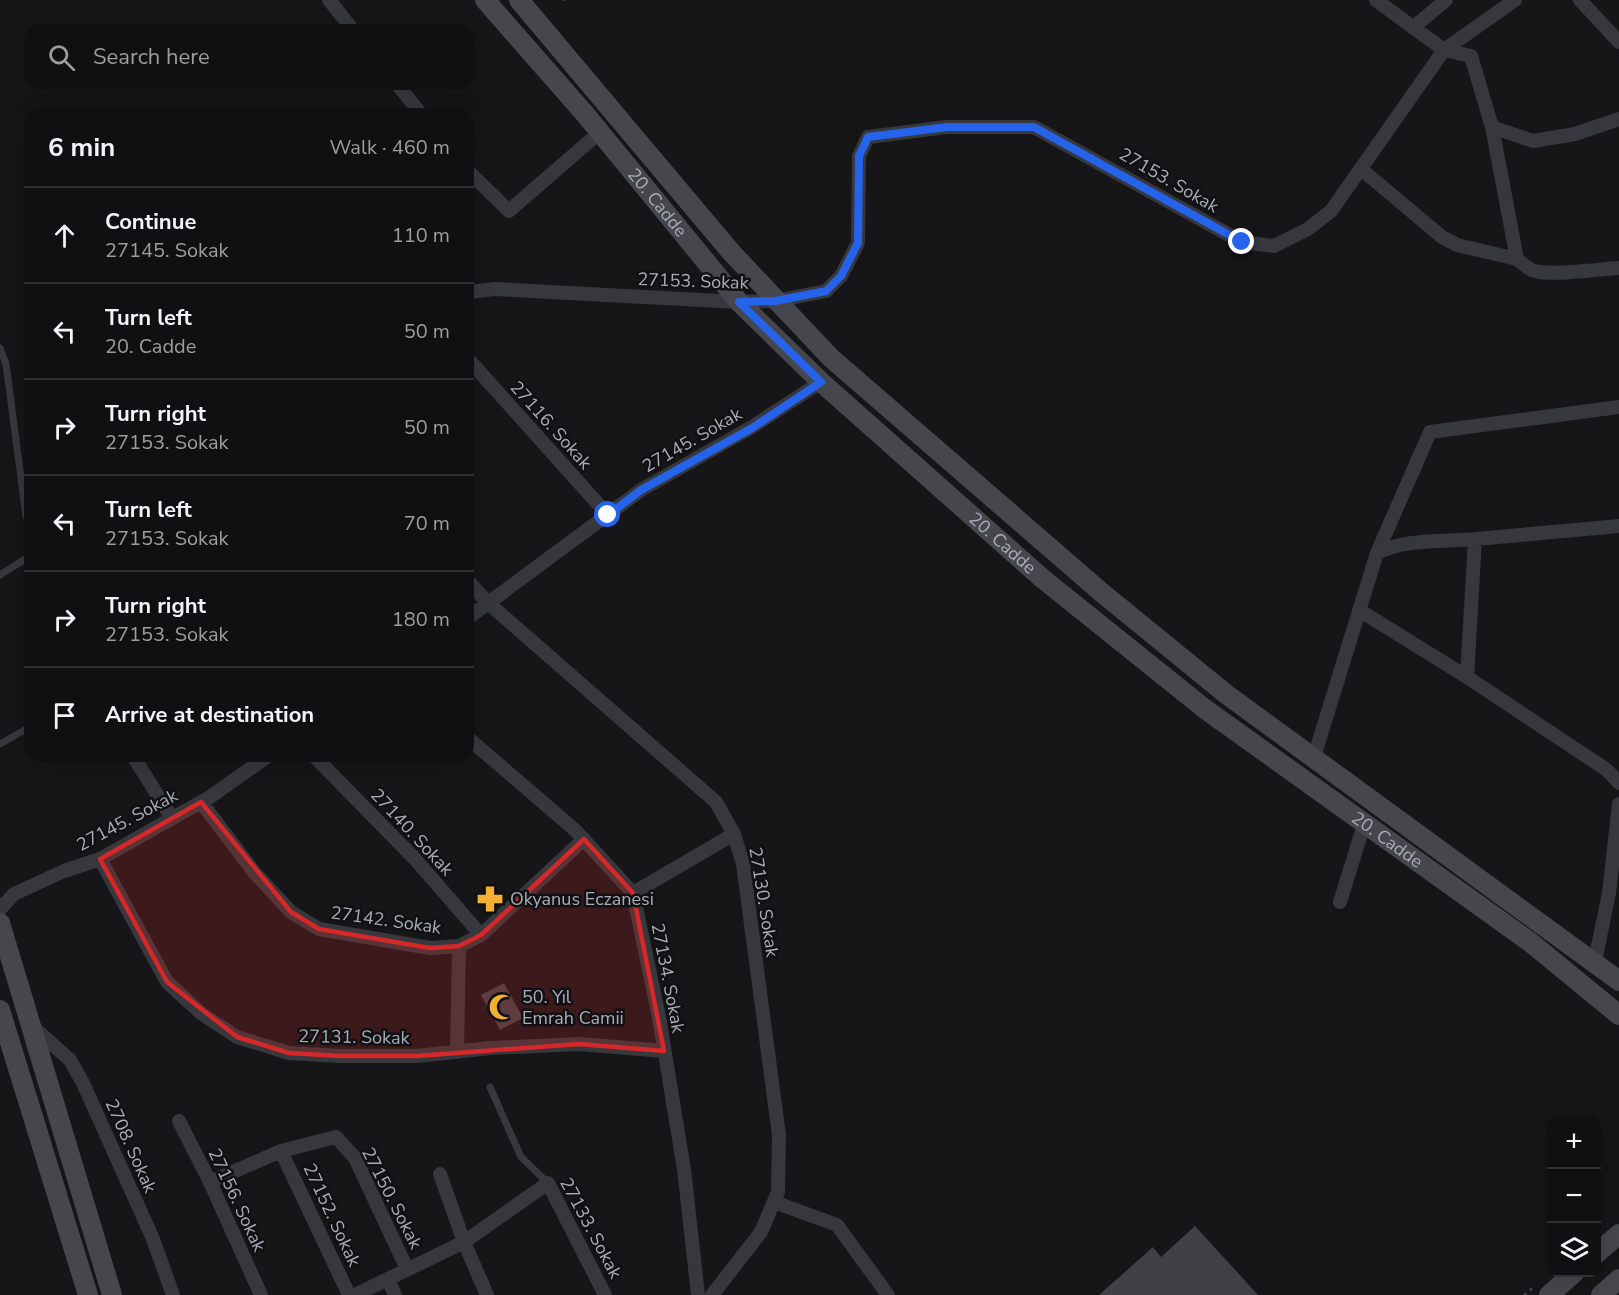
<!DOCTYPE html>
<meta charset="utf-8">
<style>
body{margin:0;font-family:"Nunito Sans",sans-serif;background:#1e1e20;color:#f1f3f6}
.controls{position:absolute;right:18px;bottom:18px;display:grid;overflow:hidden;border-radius:12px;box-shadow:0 6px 24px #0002}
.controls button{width:54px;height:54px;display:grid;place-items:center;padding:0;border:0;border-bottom:2px solid #303032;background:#101012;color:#f1f3f6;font:30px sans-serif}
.stop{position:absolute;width:18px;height:18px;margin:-14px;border:4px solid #2563eb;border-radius:50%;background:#fff}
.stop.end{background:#2563eb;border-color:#fff;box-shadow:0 2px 6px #0008}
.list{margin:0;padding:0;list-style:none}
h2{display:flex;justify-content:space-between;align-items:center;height:78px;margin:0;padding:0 24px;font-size:26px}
h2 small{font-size:20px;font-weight:400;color:#9c9d9f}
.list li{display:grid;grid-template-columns:39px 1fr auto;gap:18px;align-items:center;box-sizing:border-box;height:96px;padding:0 24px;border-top:2px solid #303032}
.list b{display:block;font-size:22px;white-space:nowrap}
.list p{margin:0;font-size:20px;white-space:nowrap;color:#9c9d9f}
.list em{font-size:20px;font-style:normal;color:#9c9d9f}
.icon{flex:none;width:33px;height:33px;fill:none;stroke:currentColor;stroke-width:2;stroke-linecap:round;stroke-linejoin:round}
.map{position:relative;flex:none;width:1619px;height:1295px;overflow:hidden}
.search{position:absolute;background:#101012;box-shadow:0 6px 24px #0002;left:24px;top:24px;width:450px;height:66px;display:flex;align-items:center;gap:15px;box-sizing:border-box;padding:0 21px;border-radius:18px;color:#9c9d9f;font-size:22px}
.panel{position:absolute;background:#101012;box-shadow:0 6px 24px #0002;left:24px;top:108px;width:450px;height:654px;border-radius:18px}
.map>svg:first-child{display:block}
</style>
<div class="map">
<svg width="1619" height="1295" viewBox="0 0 1619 1295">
<rect width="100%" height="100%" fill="#161618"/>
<path fill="#404145" d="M504,983L523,1018L500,1030L481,995Z
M1195,1226L1258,1295H1099L1153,1247L1161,1257Z"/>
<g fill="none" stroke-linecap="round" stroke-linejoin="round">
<path stroke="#3d3f44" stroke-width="3" stroke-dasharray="3 4.5" stroke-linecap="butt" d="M564,0V1
M1524,1295L1534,1287"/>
<path stroke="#37383d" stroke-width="7" d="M0,348L6,364L26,516H30
M0,575L30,556
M0,744L30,727
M490,1087L521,1157L548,1183"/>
<path stroke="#37383d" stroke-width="14" d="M329,0L353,30
M1376,0L1444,50L1471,56L1492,127L1533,141L1575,134L1619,119
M1580,0L1619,42
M1414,27L1446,0
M397,84L421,114
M1361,169L1442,237L1457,245L1517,259L1492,127
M468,171L509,211L600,132
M1517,259C1521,262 1527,268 1532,270C1546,277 1600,269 1619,268
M468,292L495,289L739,302L775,301L826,291L841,276L858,243L859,156L868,137L947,127H1034L1242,242L1274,246L1308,229L1331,211L1444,50L1515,0
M468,359L608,515
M1377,553L1430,432L1619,407
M468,581L487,602L716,802L734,834L743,864L779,1135L778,1192L761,1232L712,1295
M1359,610L1467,677L1607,770L1619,783
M468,618L641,490L752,427L821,382
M1467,677L1475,539
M468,738L575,830L633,893L659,1017L684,1169L698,1295
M133,756L172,818
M314,756L415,859L481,935
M1314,757L1377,553C1408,538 1442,542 1476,539C1524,535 1571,530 1619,526
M201,802L254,872L291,912L319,929L430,948L459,946L481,935L584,839
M100,859L167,982L202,1014L237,1037L289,1053L340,1056H417L490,1048L579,1044L664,1051
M633,893L734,834
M1340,902L1365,821
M0,909L14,894L64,871L100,859L210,797L268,756
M1595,961L1609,893L1619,804
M33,1027L70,1060L83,1083L153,1239L173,1295
M457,1052L459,946
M179,1121L210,1182L261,1295
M281,1151L349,1295
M440,1174L464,1242L487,1295
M210,1182L281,1151L336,1137L355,1158L407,1269
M774,1202L837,1225L888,1295
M388,1279L395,1295
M355,1295L464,1242L548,1183L605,1295"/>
<g stroke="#45474d" stroke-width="20">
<path id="s1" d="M485,0L585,114L739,302L821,382L1043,579L1205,709L1530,942L1619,1015"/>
<path d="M519,0L731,252L831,358L1101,592L1226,694L1619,981"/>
<path d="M0,923L112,1295"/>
<path d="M0,1010L88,1295"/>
<path d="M1596,1254L1619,1234"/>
<path d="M1549,1295L1575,1272"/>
<path d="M1601,1295L1619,1279"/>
</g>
</g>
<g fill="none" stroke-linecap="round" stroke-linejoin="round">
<path stroke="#2563eb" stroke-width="8" d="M608,515L641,490L752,428L821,382L739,302L775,301L826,291L841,276L858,243L859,156L868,137L947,127H1034L1242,242"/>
</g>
<path fill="#d62828" fill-opacity="0.2" stroke="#d62828" stroke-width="4.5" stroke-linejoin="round" d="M201,802L291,912L319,929L430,948L459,946L481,935L584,839L633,893L664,1051L579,1044L417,1056H340L289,1053L237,1037L167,982L100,859Z"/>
<defs>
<g id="pharmacy-bare" transform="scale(2.07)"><path d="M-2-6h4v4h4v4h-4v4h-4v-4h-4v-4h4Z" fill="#f2b134" stroke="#111113" stroke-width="2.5" paint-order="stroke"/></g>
<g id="mosque-bare" transform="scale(2.07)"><path d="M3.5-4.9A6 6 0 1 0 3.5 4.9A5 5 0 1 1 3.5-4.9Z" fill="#f2b134" stroke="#111113" stroke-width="2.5" paint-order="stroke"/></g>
</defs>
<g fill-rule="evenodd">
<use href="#pharmacy-bare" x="490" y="899"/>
<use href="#mosque-bare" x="502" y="1007"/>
</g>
<g text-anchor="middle" stroke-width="5" stroke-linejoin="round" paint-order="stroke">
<g font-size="18" fill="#a8adb8" stroke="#111113">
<text transform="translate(1169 180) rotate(30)" y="6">27153. Sokak</text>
<text dy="6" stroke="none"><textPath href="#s1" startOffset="266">20. Cadde</textPath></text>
<text transform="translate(693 281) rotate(2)" y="6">27153. Sokak</text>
<text transform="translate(551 425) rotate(48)" y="6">27116. Sokak</text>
<text transform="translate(692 440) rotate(-30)" y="6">27145. Sokak</text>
<text dy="6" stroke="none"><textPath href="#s1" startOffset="752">20. Cadde</textPath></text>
<text transform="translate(127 820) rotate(-28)" y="6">27145. Sokak</text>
<text transform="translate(412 832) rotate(47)" y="6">27140. Sokak</text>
<text dy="6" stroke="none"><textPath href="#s1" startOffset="1238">20. Cadde</textPath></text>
<text transform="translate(764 902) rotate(81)" y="6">27130. Sokak</text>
<text transform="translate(386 920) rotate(8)" y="6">27142. Sokak</text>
<text transform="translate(668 978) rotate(79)" y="6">27134. Sokak</text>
<text transform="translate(354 1037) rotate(1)" y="6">27131. Sokak</text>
<text transform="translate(131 1146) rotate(66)" y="6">2708. Sokak</text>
<text transform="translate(392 1198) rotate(63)" y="6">27150. Sokak</text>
<text transform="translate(237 1200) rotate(65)" y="6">27156. Sokak</text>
<text transform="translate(332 1215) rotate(65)" y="6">27152. Sokak</text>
<text transform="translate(591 1228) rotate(62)" y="6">27133. Sokak</text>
</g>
<g font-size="18" fill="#a8adb8" stroke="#111113" text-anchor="start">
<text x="510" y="905">Okyanus Eczanesi</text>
<text x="522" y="1003">50. Yıl<tspan x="522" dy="21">Emrah Camii</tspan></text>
</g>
</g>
</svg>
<div class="controls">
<button>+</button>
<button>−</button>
<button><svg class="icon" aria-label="layers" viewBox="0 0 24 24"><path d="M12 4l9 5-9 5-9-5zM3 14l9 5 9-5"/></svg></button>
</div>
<div class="stop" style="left:608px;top:515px"></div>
<div class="stop end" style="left:1242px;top:242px"></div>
<div class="search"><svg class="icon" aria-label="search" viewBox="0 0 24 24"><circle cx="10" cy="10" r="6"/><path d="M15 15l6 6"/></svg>Search here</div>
<section class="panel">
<h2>6 min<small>Walk · 460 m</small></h2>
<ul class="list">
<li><svg class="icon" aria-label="ahead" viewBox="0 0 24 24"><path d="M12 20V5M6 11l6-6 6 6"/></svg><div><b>Continue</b><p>27145. Sokak</p></div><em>110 m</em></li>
<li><svg class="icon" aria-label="left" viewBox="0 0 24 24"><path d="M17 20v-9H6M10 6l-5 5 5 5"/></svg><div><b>Turn left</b><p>20. Cadde</p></div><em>50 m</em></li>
<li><svg class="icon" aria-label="right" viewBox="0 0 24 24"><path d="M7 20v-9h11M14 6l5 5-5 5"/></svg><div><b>Turn right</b><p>27153. Sokak</p></div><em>50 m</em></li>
<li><svg class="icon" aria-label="left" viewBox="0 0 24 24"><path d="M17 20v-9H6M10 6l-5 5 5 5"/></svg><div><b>Turn left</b><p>27153. Sokak</p></div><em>70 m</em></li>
<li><svg class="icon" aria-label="right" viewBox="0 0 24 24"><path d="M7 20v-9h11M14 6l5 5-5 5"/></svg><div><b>Turn right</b><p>27153. Sokak</p></div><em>180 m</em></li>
<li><svg class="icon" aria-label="arrive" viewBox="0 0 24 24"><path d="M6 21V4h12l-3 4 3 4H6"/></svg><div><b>Arrive at destination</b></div></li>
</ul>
</section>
</div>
